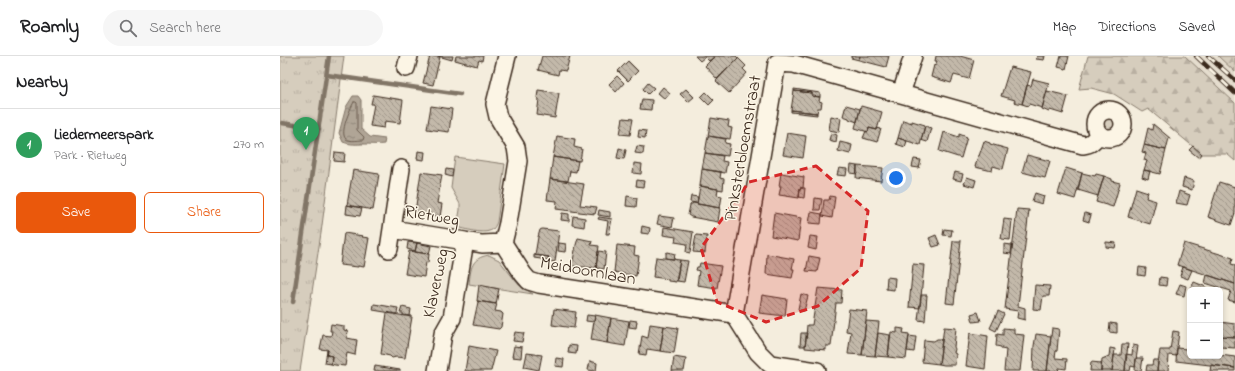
<!DOCTYPE html>
<meta charset="utf-8">
<style>
body{margin:0;font-family:"Indie Flower",sans-serif;background:#f6f6f6;color:#202124}
.controls{position:absolute;right:12px;bottom:12px;display:grid;overflow:hidden;border-radius:6px;box-shadow:0 2px 6px #0003}
.controls button{width:36px;height:36px;display:grid;place-items:center;padding:0;border:0;border-bottom:1px solid #e0e0e0;background:#fff;color:#202124;font:20px sans-serif}
.you{position:absolute;left:616px;top:122px;width:14px;height:14px;margin:-10px;border:3px solid #fff;border-radius:50%;background:#1a73e8;box-shadow:0 0 0 6px #1a73e833}
.badge{display:grid;place-items:center;width:26px;height:26px;border-radius:50%;background:#ea580c;color:#fff;font-size:13px;font-weight:700}
.pin{position:absolute;translate:-50% -33px;filter:drop-shadow(0 1px 2px #0008)}
.pin::after{content:'';position:absolute;top:21px;width:14px;height:12px;background:inherit;clip-path:polygon(0 0,100% 0,50% 100%)}
.list{margin:0;padding:0;list-style:none}
h2{display:flex;justify-content:space-between;align-items:center;height:52px;margin:0;padding:0 16px;font-size:17px}
h2 small{font-size:13px;font-weight:400;color:#757577}
.list li{display:grid;grid-template-columns:26px 1fr auto;gap:12px;align-items:center;box-sizing:border-box;height:72px;padding:0 16px;border-top:1px solid #e0e0e0}
.list b{display:block;font-size:15px;white-space:nowrap}
.list p{margin:0;font-size:13px;white-space:nowrap;color:#757577}
.list em{font-size:13px;font-style:normal;color:#757577}
.actions{display:flex;gap:8px;padding:12px 16px}
.actions a{flex:1;padding:9px 0;border:1px solid #ea580c;border-radius:6px;text-align:center;font-size:14px;color:#ea580c}
.actions .main{background:#ea580c;color:#fff}
.icon{flex:none;width:22px;height:22px;fill:none;stroke:currentColor;stroke-width:2;stroke-linecap:round;stroke-linejoin:round}
.map{position:relative;flex:none;width:955px;height:315px;overflow:hidden}
header{display:flex;align-items:center;gap:24px;box-sizing:border-box;height:56px;padding:0 20px;background:#fff;border-bottom:1px solid #e0e0e0}
header strong{font-size:19px}
nav{display:flex;gap:22px;margin-inline-start:auto;font-size:14px}
.search{width:280px;height:36px;background:#f6f6f6;display:flex;align-items:center;gap:10px;box-sizing:border-box;padding:0 14px;border-radius:22px;color:#757577;font-size:15px}
main{display:flex}
aside{flex:1;background:#fff}
.map>svg:first-child{display:block}
</style>
<header>
<strong>Roamly</strong>
<div class="search"><svg class="icon" aria-label="search" viewBox="0 0 24 24"><circle cx="10" cy="10" r="6"/><path d="M15 15l6 6"/></svg>Search here</div>
<nav><a>Map</a><a>Directions</a><a>Saved</a></nav>
</header>
<main>
<aside>
<h2>Nearby<small></small></h2>
<ul class="list">
<li><span class="badge" style="background:#2e9e5b">1</span><div><b>Liedermeerspark</b><p>Park · Rietweg</p></div><em>270 m</em></li>
</ul>
<div class="actions"><a class="main">Save</a><a>Share</a></div>
</aside>
<div class="map">
<svg width="955" height="315" viewBox="0 0 955 315">
<defs>
<pattern id="forest-firs" width="22" height="20" patternUnits="userSpaceOnUse"><rect width="22" height="20" fill="#d6cdbd"/><path d="M5 1l3.5 6h-7zM16 11l3.5 6h-7z" fill="#b9b0a2"/></pattern>
<pattern id="park-tufts" width="24" height="20" patternUnits="userSpaceOnUse"><rect width="24" height="20" fill="#d6cdbd"/><path d="M3 7l-1-3M5 7V3M7 7l1-3M15 17l-1-3M17 17v-4M19 17l1-3" fill="none" stroke="#b9b0a2"/></pattern>
<pattern id="water-ripples" width="26" height="14" patternUnits="userSpaceOnUse"><rect width="26" height="14" fill="#b0a596"/><path d="M2 4q2-2 4 0t4 0M15 11q2-2 4 0t4 0" fill="none" stroke="#90877a"/></pattern>
<pattern id="building-back-hatch" width="6" height="6" patternUnits="userSpaceOnUse"><rect width="6" height="6" fill="#c3b9aa"/><path d="M-1 5l2 2M0 0l6 6M5-1l2 2" fill="none" stroke="#a0978a"/></pattern>
</defs>
<rect width="100%" height="100%" fill="#f4eddd"/>
<filter id="ink" filterUnits="userSpaceOnUse"><feTurbulence type="fractalNoise" baseFrequency=".025" numOctaves="2"/><feDisplacementMap in="SourceGraphic" scale="8" xChannelSelector="R" yChannelSelector="G"/><feConvolveMatrix kernelMatrix="1 2 1 2 8 2 1 2 1" color-interpolation-filters="sRGB"/></filter>
<g filter="url(#ink)">
<path fill="#e5ddce" d="M905,0H938L955,16V47Z"/>
<path fill="#d6cdbd" stroke="#887c6e" d="M819 69a9 9 0 1 1 18 0a9 9 0 1 1-18 0Z
M175,101L225,108L217,166C215,170 214,174 209,175C202,178 185,173 177,171L180,154V148L171,132Z
M209,199L219,204L239,229L253,238L189,228C191,212 191,202 209,199Z"/>
<path fill="url(#forest-firs)" stroke="#887c6e" d="M808,0H905L955,47V105L947,98H922L868,53L862,56L834,38L811,32L799,33Z
M938,0H955V16Z"/>
<path fill="url(#park-tufts)" stroke="#887c6e" d="M0,0H64L41,177L20,315H0Z"/>
<path fill="url(#water-ripples)" stroke="#817466" d="M73,40H78L81,44V73L90,81L105,83L104,88C98,89 92,88 85,88C76,88 71,89 63,86L59,77L66,51Z"/>
<g fill="none" stroke-linecap="round" stroke-linejoin="round">
<path stroke="#6a5b4e" stroke-width="1" d="M74,46H76L77,47V74L84,81L83,84C78,84 70,86 66,83C59,77 70,53 74,46Z"/>
<path stroke="#817466" stroke-width="4.5" d="M47,19L180,38
M2,67L39,73
M13,246L49,0"/>
</g>
<path fill="url(#building-back-hatch)" stroke="#3b2a1e" d="M150,0L160,1L153,29L143,27Z
M158,0H173L172,4Z
M176,0H203L202,5L199,4L197,10L175,4Z
M262,0H290L286,15L279,14L278,19L258,14Z
M415,0H435L429,5L425,1L420,5Z
M435,0H456L458,2L437,23L425,10Z
M571,0H580L579,4L571,2Z
M580,0H609L606,11L579,4Z
M656,0H680L694,4L689,23L674,19L671,27L651,21L654,9L655,10L657,5H655Z
M757,0H765L764,4L756,3Z
M781,0H789L786,13L778,11Z
M458,2L466,10L463,13L467,17L449,37L436,25Z
M348,5L358,15L348,25L338,15Z
M730,11L751,16L742,48L734,46L735,44L721,40Z
M337,20L344,27L336,36L329,28Z
M753,23L769,27L762,52L749,48L748,50L742,48L747,29L751,30Z
M368,27L374,32L368,38L363,33Z
M383,31L390,37L385,43L378,37Z
M406,33L414,41L408,46L400,38Z
M514,33L540,37V41L532,40V37L514,35Z
M258,34L279,37L275,62L257,59L259,43L257,42Z
M514,35L532,37V40L540,41L539,45L542,46L541,52H538L537,57L511,54Z
M767,35L788,40L783,58L770,54L769,56L762,53Z
M426,36L434,44L429,49L421,41Z
M93,39L123,44L120,67L105,65L104,72L90,70L94,48H91Z
M362,43L372,44L371,54L360,53Z
M566,49L580,53L577,66L569,63V62L563,60Z
M151,50L172,53L169,76L147,73Z
M581,50L602,56L597,74L589,72L588,76L575,72Z
M511,54L537,57V59L511,56Z
M551,60L561,62L559,76L549,74Z
M343,62L353,63L350,79L340,78Z
M431,62L449,65L448,71L452,72L450,83L428,80Z
M623,64L632,67V65L645,69L640,89L618,82Z
M873,68L891,83L889,82L886,94L864,89L868,72L872,74Z
M645,70L651,72L647,86L641,84Z
M589,72L597,74V72L601,73L597,86L583,82L586,75L588,76Z
M359,74L366,75L365,82L358,81Z
M664,76L679,81V78L687,81L681,102L659,95Z
M507,77L526,80L523,102L503,99Z
M551,77L557,79L556,86L549,84Z
M277,80L295,83L294,91L302,93L300,105L273,101Z
M428,80L446,83L445,87L450,88L448,100L425,97Z
M618,82L627,85L625,91L616,88Z
M704,85L710,87V88L728,93L723,113L713,110L712,115L695,111L698,100H699Z
M560,86L572,89L570,98L558,95Z
M864,89L886,94L880,118L864,114L867,105L864,104L866,97L862,96Z
M357,90L364,91L363,98L355,97Z
M913,90L922,98L919,102L909,94Z
M339,92L346,94L344,103L337,102Z
M138,95L145,96L144,104L137,103Z
M55,96L65,97L64,106L54,105Z
M425,97L443,100L442,105L447,106L445,117L422,113Z
M747,99L770,105L765,122L742,116Z
M273,101L298,105L296,116L290,115L288,125L270,123Z
M634,103L641,104L639,112L632,111Z
M354,107L362,108L361,118L353,117Z
M571,109L577,110V118L570,117Z
M577,110L603,112L601,125L576,122Z
M559,112L567,113L566,120L557,119Z
M786,112L802,117L795,143L778,138Z
M166,113L173,114L172,121L165,119Z
M422,113L441,116L440,122L444,123L443,134L420,130Z
M73,114L99,118L93,154L67,149Z
M864,114L870,115L868,123L862,121Z
M141,116L162,119L157,147L162,148L160,161L135,156Z
M675,116L683,118L681,125L673,123Z
M501,117L524,121L523,132H520L519,142L499,139L501,130H499Z
M802,117L815,120L816,118L824,120L818,140L798,134Z
M824,120L832,123V125L840,127L833,151L816,146Z
M687,121L696,124L694,131L684,128Z
M904,122L914,125L912,134L902,131Z
M270,123L304,128L300,149L317,151L315,158L276,153L277,145L267,144Z
M357,124L364,125L363,131L356,130Z
M939,126L955,131V157L951,169L928,161Z
M420,130L438,133L437,139L442,140L440,152L417,148Z
M520,132H525L524,142L519,141Z
M856,132L868,136L866,142L876,145L870,168L848,161Z
M899,135L910,139L907,149L896,147Z
M755,137L764,140L762,148L752,145Z
M347,140L357,142L356,151L346,150Z
M411,140L418,141L417,147L410,146Z
M550,140L555,141L552,162L542,160L544,144H549Z
M535,142L542,143L540,154H534Z
M413,147L440,152L438,166L411,161L408,159L410,149Z
M67,149L82,152L80,160L66,158Z
M737,153L749,154L738,250L745,252V264L737,262L738,255L725,253Z
M319,154L330,156V161L318,159Z
M531,156L542,158L541,168L529,167Z
M282,157L289,158V165L281,164Z
M494,157L521,162L518,185L491,180Z
M805,157L811,159L809,166L803,164Z
M293,160L305,162L304,171L292,169Z
M379,160L394,162L392,171L377,168Z
M319,161L332,163L329,178H326L328,165L318,163Z
M724,163L732,164L730,184L721,183Z
M362,170L370,172L369,178L361,177Z
M384,171L413,176L410,197L406,196L407,188L395,186L396,181L383,179Z
M262,173L279,175L275,206L268,205L269,201L255,199L258,181L260,174Z
M664,173L672,174L671,180L663,179Z
M64,177L83,180L82,181L89,182L84,211L78,210V211L60,209Z
M416,179L427,180L425,197L413,196Z
M656,179L660,189L653,191L649,182Z
M530,180L538,181L536,194L528,192Z
M298,182L312,185L311,189L319,190L316,212L292,210L296,189Z
M673,185H681L674,248L666,247Z
M128,186L137,187L135,195L127,193Z
M826,186L836,187L835,192L826,191Z
M137,187L151,190L149,198L135,196Z
M279,187L286,188L285,196L278,195Z
M904,187L953,202L951,208L955,209V228L897,209Z
M724,188L732,189L731,198L724,197Z
M337,189L355,191L354,199L359,200L356,220L334,216Z
M129,195L149,198L148,207L146,206L144,221L125,218Z
M318,195L326,196L324,213L316,212Z
M388,196L395,198L394,203L386,202V197Z
M487,198L514,203L512,213H514L512,222L486,218Z
M254,199L269,201L268,204L254,202Z
M529,200L540,202L537,216L526,215Z
M376,201L400,204L396,226L388,225V223L373,221Z
M400,204L408,205L404,226L397,225Z
M420,207L441,210L437,232L417,229L419,215L416,214L417,211H419Z
M633,208L644,209L640,252L629,251Z
M859,211L866,212L865,220L858,219Z
M903,211L912,214L908,223L900,220Z
M927,219L955,228V246L948,244L951,235L925,227Z
M607,221L615,222L614,234L606,233Z
M880,221L887,222L886,230L879,229Z
M914,226L924,230L929,234H914L911,232Z
M900,228L906,230L904,240L896,238Z
M199,229L219,233L216,248L197,245Z
M755,229L770,230L769,240H763L761,254L753,253Z
M538,232L562,234L561,247H556L551,290H546V294L525,292L527,269H532Z
M521,238L528,240L524,255L518,253Z
M482,239L507,243L505,260L479,257Z
M641,239H647L645,265L638,264Z
M197,245L217,248L215,255L221,256L223,258L221,271L219,273L193,269L198,246Z
M94,248L118,252L117,258L93,254Z
M122,251L131,253L130,260L123,259V257H120Z
M274,253L296,256L294,272L272,269Z
M569,253L587,255L582,299L568,298L571,276L566,275Z
M718,255L724,258L716,275L710,272Z
M698,256L701,265L693,266L691,258Z
M107,257L132,261L125,302L116,301L112,302L110,300L101,298Z
M307,259L315,260L314,266L306,265Z
M315,259L331,262L327,287L311,284Z
M331,262L349,265L345,290L327,287Z
M350,264L357,265L356,272L349,271Z
M586,265L599,266L595,300L582,299Z
M940,266L955,268V281L940,280Z
M830,267L837,268V277L829,276Z
M51,268L64,270V274L68,275L67,282L77,284L75,299L67,297L65,310L55,309L51,308L52,300L47,299L48,294L40,293L43,279L51,280L52,275H50Z
M370,268L384,270L380,295L367,293L366,299L359,298L362,280L368,282Z
M384,270L398,272L394,297L380,295Z
M664,271L676,272L674,291L675,293L674,297L676,298L675,309H664L659,308Z
M617,272L624,273L623,277L629,278L626,303L608,301L611,276L617,277Z
M723,272L734,273V278L744,279L740,315H724L726,294L721,293V291L716,290L717,278L723,279Z
M772,272L779,273L777,295H776L775,302L787,303L786,313L779,312L778,315H767Z
M893,275L899,276L896,300L889,299L888,315H877L880,294H890Z
M235,276L244,277L242,286L233,285Z
M521,277H527L525,290H520Z
M598,277L610,279L608,301L595,300Z
M690,277L708,280L705,313L686,310Z
M756,278L771,280L767,315H753L754,290Z
M629,280L636,281L634,296L627,295Z
M940,280L955,281V292L940,291Z
M657,283H662L659,308L642,306L644,284L654,285Z
M842,288H848L845,315H832L834,299H841Z
M289,289L297,290L296,298L288,297Z
M853,289L858,290L855,311L851,310L850,315H845L846,298L852,299Z
M189,290L216,295L211,315H185Z
M234,290L242,291L241,302L232,301Z
M830,292L835,293L832,315H821L822,303L829,300Z
M897,292L906,293L910,295V300H940V299L955,301V312L896,305Z
M47,294H48L47,299L52,300L51,308L45,307Z
M247,297L262,299L259,314L244,311Z
M394,301L406,303L404,315H392Z
M276,302L284,303L283,311L275,310Z
M856,302H863L861,315H855Z
M873,304H878L877,315H866L867,309H872Z
M310,305L317,307L316,315L308,314Z
M811,306L821,307V315H810Z
M931,309L955,312V315H930Z
M95,310L120,314V315H94Z"/>
<g fill="none" stroke-linecap="round" stroke-linejoin="round">
<g stroke="#3b2a1e" stroke-width="20">
<path id="street" d="M227,0L215,48L218,61L236,91L238,105L228,167L223,187L243,218L249,225L259,228L454,258
M497,7L514,8L803,89C812,88 814,84 819,78
M126,12L129,0
M621,38L633,0
M815 68a14 14 0 1 1 28 0a14 14 0 1 1-28 0Z
M121,113L112,173L185,185
M109,193L112,173
M454,258L497,7
M454,258L478,296L490,308L537,315
M157,315L163,278L172,262L185,185L202,188L223,187"/>
</g>
<use href="#street" stroke="#fcf5e5" stroke-width="17"/>
<g stroke="#3b2a1e" stroke-width="4.5">
<path id="rail" d="M916,0L955,37
M928,0L955,24"/>
</g>
<use href="#rail" stroke="#fcf5e5" stroke-width="3" stroke-dasharray="9" stroke-linecap="butt"/>
</g>
</g>
<path fill="#d62828" fill-opacity="0.2" stroke="#d62828" stroke-width="3" stroke-dasharray="8 5" stroke-linejoin="round" d="M536,110L588,155L581,212L538,250L486,266L437,246L421,192L469,126Z"/>
<g text-anchor="middle" stroke-width="3" stroke-linejoin="round" paint-order="stroke">
<g font-size="18" fill="#3b2a1e" stroke="#fcf5e5">
<text transform="translate(462 92) rotate(-80)" y="6">Pinksterbloemstraat</text>
<text transform="translate(152 159) rotate(10)" y="6">Rietweg</text>
<text transform="translate(308 214) rotate(10)" y="6">Meidoornlaan</text>
<text transform="translate(155 227) rotate(-78)" y="6">Klaverweg</text>
</g>
</g>
</svg>
<div class="controls">
<button>+</button>
<button>−</button>
</div>
<div class="you"></div>
<div class="pin badge" style="left:26px;top:94px;background:#2e9e5b">1</div>
</div>
</main>
